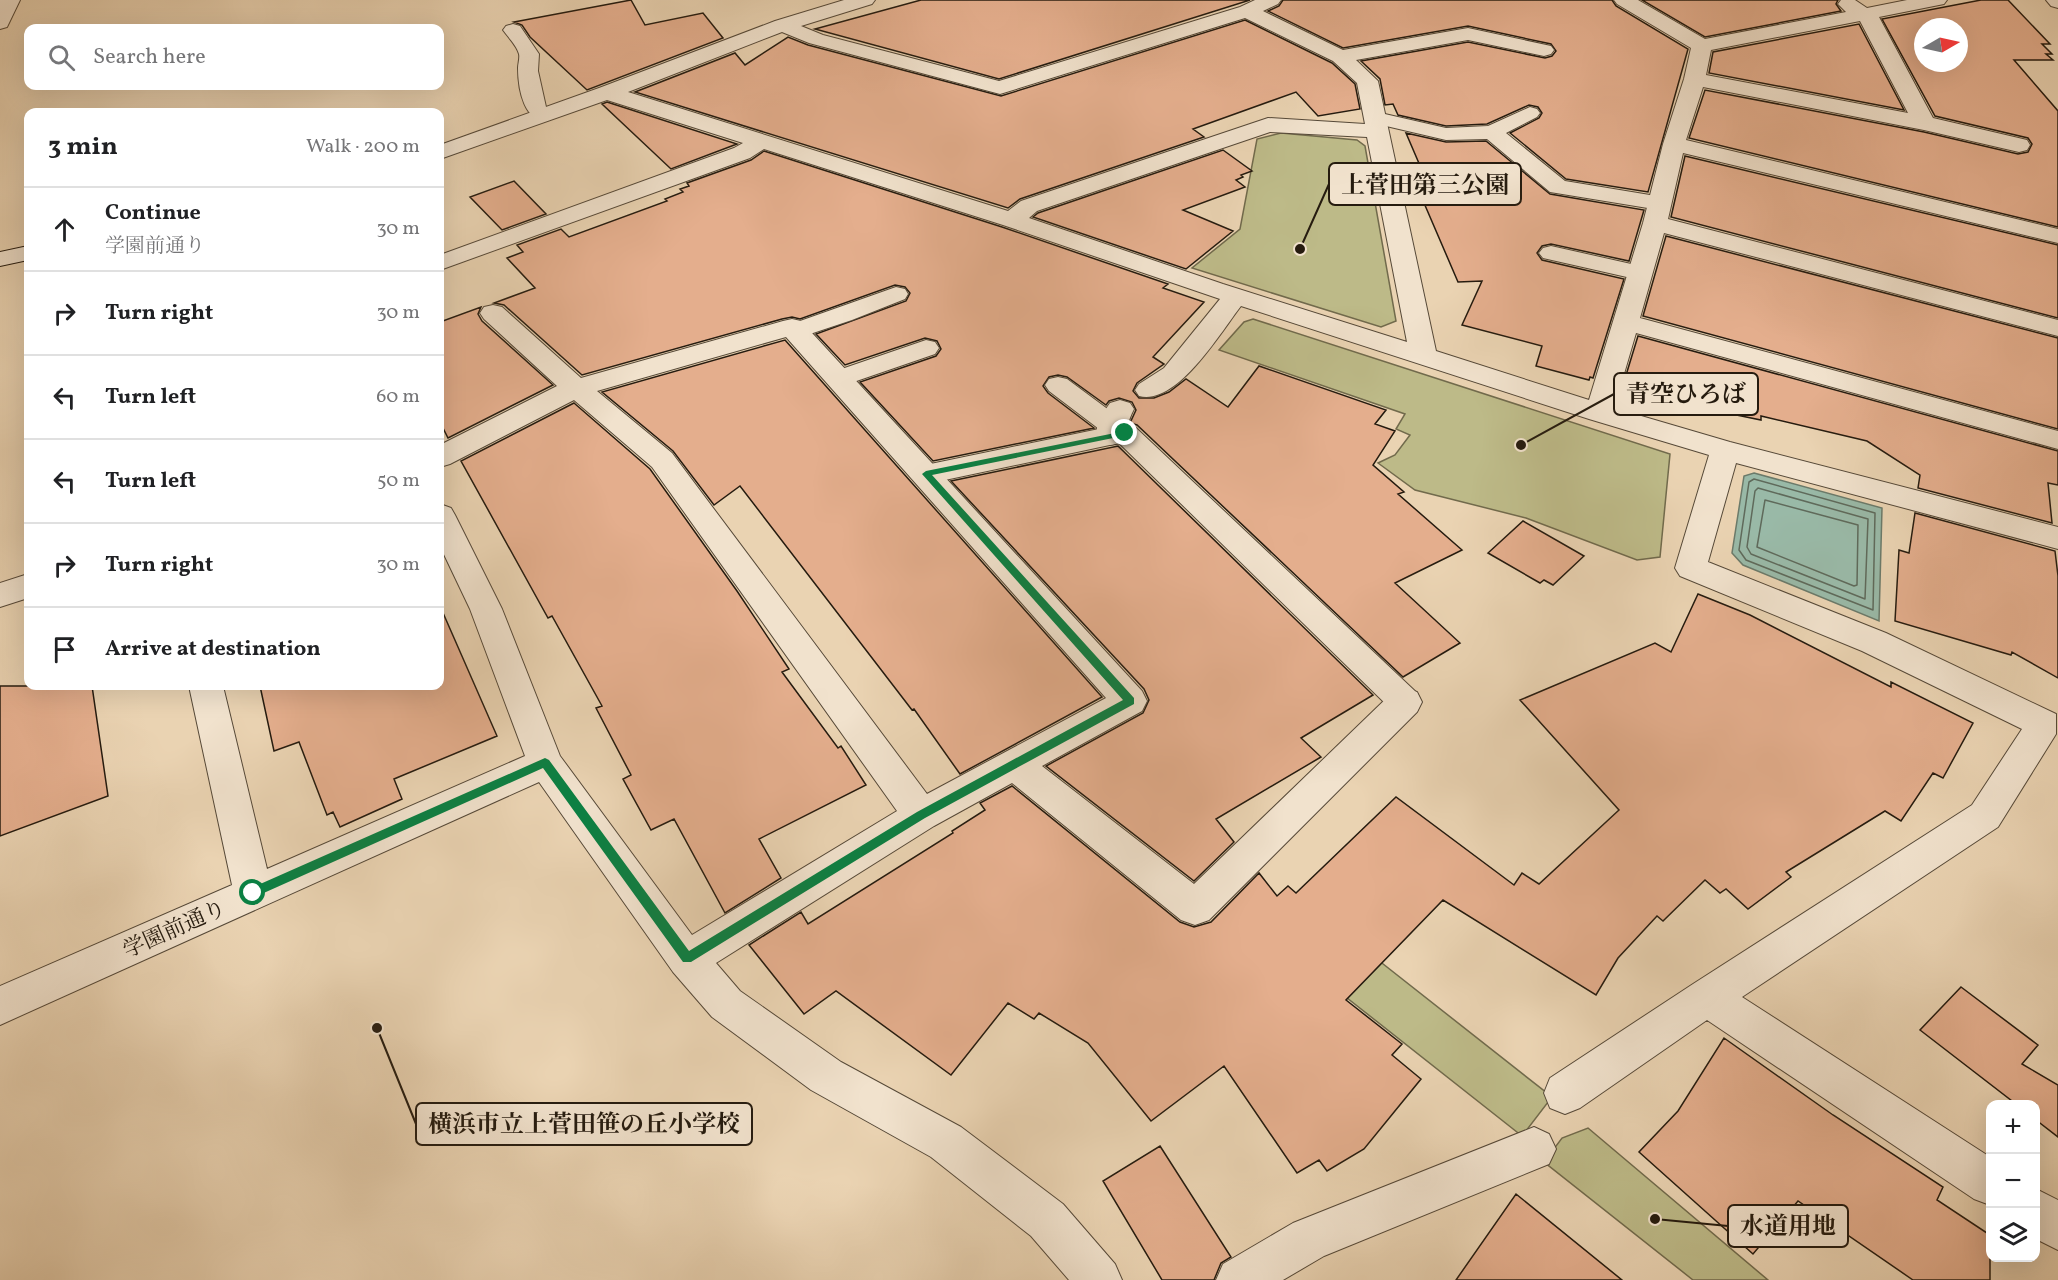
<!DOCTYPE html>
<meta charset="utf-8">
<style>
body{margin:0;font-family:Vollkorn,"Noto Serif JP",serif;background:#f2f2f2;color:#202124}
.controls{position:absolute;right:18px;bottom:18px;display:grid;overflow:hidden;border-radius:12px;box-shadow:0 6px 24px #0002}
.controls button{width:54px;height:54px;display:grid;place-items:center;padding:0;border:0;border-bottom:2px solid #e0e0e0;background:#fff;color:#202124;font:30px sans-serif}
.compass{position:absolute;left:1914px;top:18px;width:54px;height:54px;border-radius:50%;background:#fff;box-shadow:0 6px 24px #0002;rotate:81deg}
.stop{position:absolute;width:18px;height:18px;margin:-14px;border:4px solid #0b8043;border-radius:50%;background:#fff}
.stop.end{background:#0b8043;border-color:#fff;box-shadow:0 2px 6px #0008}
.list{margin:0;padding:0;list-style:none}
h2{display:flex;justify-content:space-between;align-items:center;height:78px;margin:0;padding:0 24px;font-size:26px}
h2 small{font-size:20px;font-weight:400;color:#757577}
.list li{display:grid;grid-template-columns:39px 1fr auto;gap:18px;align-items:center;box-sizing:border-box;height:84px;padding:0 24px;border-top:2px solid #e0e0e0}
.list b{display:block;font-size:22px;white-space:nowrap}
.list p{margin:0;font-size:20px;white-space:nowrap;color:#757577}
.list em{font-size:20px;font-style:normal;color:#757577}
.icon{flex:none;width:33px;height:33px;fill:none;stroke:currentColor;stroke-width:2;stroke-linecap:round;stroke-linejoin:round}
.map{position:relative;flex:none;width:2058px;height:1280px;overflow:hidden}
.search{position:absolute;background:#fff;box-shadow:0 6px 24px #0002;left:24px;top:24px;width:420px;height:66px;display:flex;align-items:center;gap:15px;box-sizing:border-box;padding:0 21px;border-radius:12px;color:#757577;font-size:22px}
.panel{position:absolute;background:#fff;box-shadow:0 6px 24px #0002;left:24px;top:108px;width:420px;height:582px;border-radius:12px}
.map>svg:first-child{display:block}
</style>
<div class="map">
<svg width="2058" height="1280" viewBox="0 0 2058 1280">
<rect width="100%" height="100%" fill="#ead3b2"/>
<filter id="stains"><feTurbulence type="fractalNoise" baseFrequency=".00333" numOctaves="4"/><feColorMatrix values="0 0 0 0 .2 0 0 0 0 .09 0 0 0 0 .02 0 0 0 .5 -.17"/></filter>
<radialGradient id="worn" r=".72"><stop offset=".6" stop-color="#630" stop-opacity="0"/><stop offset="1" stop-color="#630" stop-opacity=".3"/></radialGradient>
<path fill="#bdba88" stroke="#716a4c" stroke-width="1.5" d="M1281,133L1357,140L1365,146L1396,321L1381,327L1192,268L1240,229L1257,139Z
M1253,319L1670,454L1660,557L1637,560L1526,518L1415,490L1378,463L1395,455L1410,435L1396,429L1405,414L1219,350L1244,322Z
M1359,945L1552,1097L1522,1136L1323,979Z
M1588,1128L1768,1280H1693L1544,1162L1562,1138Z"/>
<path fill="#99b9a7" stroke="#6b7a6a" stroke-width="1.5" d="M1754,473L1882,508L1879,621L1743,565L1732,553L1744,476Z"/>
<g fill="none" stroke-linecap="round" stroke-linejoin="round">
<path stroke="#5f6a5b" stroke-width="1.5" d="M1754,479L1875,513L1873,610L1746,560L1739,550L1749,482Z
M1758,488L1868,519L1865,599L1751,554L1747,547L1755,491Z
M1765,500L1858,525L1857,585L1854,586L1757,547Z"/>
</g>
<path fill="#e4ae8d" stroke="#251b0f" stroke-width="1.5" fill-rule="evenodd" d="M631,0L645,25L703,13L723,38L587,90L530,37L522,25L514,22Z
M921,0H1250L999,79L815,29Z
M1283,0H1612L1616,6L1688,49L1648,192L1566,179L1510,133L1539,118L1542,113L1538,107L1529,105L1487,124L1446,126L1398,115L1393,104L1385,105L1380,79L1361,61L1468,42L1545,58L1552,56L1556,51L1551,44L1468,26L1343,48L1268,11L1279,6Z
M1642,0H1838L1836,4L1841,11L1705,37Z
M1981,0H2008L2050,44H2042L2052,54H2046L2053,60H2014L2058,111V227L1689,138L1705,90L1924,132L2018,154L2028,152L2032,144L2028,138L1935,116L1882,19ZM1923,27H1959V63H1923Z
M1245,20L1332,63L1355,84L1360,109L1318,116L1296,92L1193,129L1204,137L1020,199L1008,208L635,92L735,53L745,65L788,37L808,45L1001,96Z
M1859,24L1904,110L1709,73L1713,52Z
M607,102L737,144L671,169L602,104Z
M1406,133L1446,142L1486,141L1550,194L1644,210L1629,261L1551,244L1542,246L1537,253L1542,260L1624,279L1593,378L1590,377L1589,380L1536,366L1542,346L1462,325L1482,281L1458,282L1418,189H1430Z
M1223,150L1252,171L1241,175L1243,177L1236,180L1245,187L1183,210L1233,231L1186,269L1033,217L1038,213Z
M764,151L1002,227L1168,284L1163,288L1204,302L1153,357L1164,364L1137,383L1133,391L1139,398H1154L1169,392L1186,379L1228,407L1259,366L1386,410L1375,424L1395,431L1373,465L1404,492L1398,494L1462,550L1395,583L1460,643L1403,677L1137,425L1130,423L1136,410L1132,402L1119,398L1109,401L1106,405L1067,377L1058,375L1049,377L1043,386L1048,393L1094,428L933,461L860,382L936,356L941,349L937,341L925,338L845,365L816,334L906,301L910,293L905,287L895,285L800,319L792,317L782,319L582,375L504,305L494,303L535,288L507,258L523,252L517,245L561,229L569,237L667,201L665,199L683,192L680,189L689,186L687,183L751,160Z
M1685,156L2058,245V318L1671,217Z
M514,181L546,214L502,230L470,197Z
M1666,236L2058,338V429L1643,316Z
M481,307L478,314L482,321L553,385L448,438L440,422V322Z
M1638,336L2058,451V485L2048,483L2052,523L1918,488L1920,475L1867,441L1761,416V420L1702,408V405L1623,385Z
M785,340L1102,697L960,774L914,709L912,710L740,486L714,505L673,451L602,392Z
M574,403L650,469L737,591L789,669L782,672L838,748L841,746L866,785L759,839L781,878L725,913L674,819L651,830L623,779L631,775L596,708L602,706L552,616L548,618L461,461Z
M1118,446L1373,695L1301,738L1321,757L1216,819L1234,842L1194,881L1046,766L1143,713L1149,700L1144,689L951,481Z
M1915,513L2055,551L2058,576V678L2012,652L2011,655L1895,621L1899,550L1909,553Z
M1523,521L1584,556L1553,585L1544,580L1540,583L1488,553Z
M1698,594L1750,615L1891,687V682L1973,723L1943,778L1933,773L1901,821L1885,811L1786,872L1791,877L1748,909L1726,889L1720,893L1705,880L1663,921L1657,916L1618,958L1596,995L1443,900L1346,1000L1402,1044L1392,1055L1421,1079L1364,1149L1327,1171L1319,1160L1297,1173L1224,1066L1151,1121L1088,1043L1039,1013L1034,1019L1008,1003L951,1075L836,991L804,1014L749,945L801,912L808,924L953,833L952,831L985,810L980,803L1012,786L1180,922L1194,927L1211,922L1259,873L1277,896L1288,886L1296,893L1396,797L1514,885L1522,873L1539,884L1619,810L1520,700L1655,643L1671,652Z
M440,606L497,736L394,779L402,799L340,827L333,812L327,815L299,742L274,751L260,686H440Z
M0,686H92L108,796L0,836Z
M1961,987L2038,1045L2022,1064L2058,1085V1137L2036,1120V1104H2016L1920,1030Z
M1724,1038L1833,1115L1943,1187L1937,1200L1990,1235V1280H1913L1798,1201L1753,1254L1639,1152L1678,1111Z
M1160,1146L1231,1257L1221,1263L1214,1280H1162L1103,1181Z
M1516,1194L1622,1280H1456Z"/>
<g fill="none" stroke-linecap="round" stroke-linejoin="round">
<g stroke="#564938" stroke-width="2">
<path id="lane" d="M513,24L520,26L539,54L538,71L546,107L553,115L550,119C524,126 518,88 518,68C518,64 520,58 519,54C517,46 508,37 503,30L506,26Z
M1530,107L1537,109L1540,113L1537,117L1506,133L1565,181L1668,198L1671,203L1668,208L1660,210L1550,192L1487,139L1446,140L1369,122L1365,118L1369,114L1376,112L1446,128L1488,126Z
M1551,246L1649,268L1652,273L1649,278L1640,280L1543,258L1539,253L1543,248Z
M896,287L905,289L908,294L905,299L852,320L795,339L786,336L782,331L786,326Z
M926,340L935,342L939,348L935,354L839,387L830,385L826,379L830,373Z
M1058,377L1067,379L1121,419L1124,424L1135,427L1417,693L1421,702L1417,711L1405,715L1393,711L1119,443L926,484L916,481L912,474L916,467L1099,429L1049,391L1045,385L1049,379Z"/>
</g>
<g stroke="#564938" stroke-width="2">
<path id="street" d="M0,0H20L7,27L0,29Z
M844,0H875L872,4L801,26L823,35L999,81L1240,7L1255,0H1281L1278,4L1263,11L1343,50L1468,28L1551,46L1554,50L1551,54L1544,56L1468,40L1356,60L1378,81L1436,351L1589,400L1643,223L1663,144L1684,79L1691,48L1617,4L1614,0H1638L1705,39L1846,12L1838,4L1841,0H1855L1867,8L1907,0H1947L1944,4L1879,17L1933,118L2027,140L2030,145L2027,150L2019,152L1924,130L1703,87L1686,140L2058,229V243L1683,153L1668,219L2058,320V336L1664,233L1640,318L2058,431V449L1636,333L1614,408L1730,442L2058,527V549L1736,463L1708,562L1886,633L2056,714V734L1998,827L1742,997L1990,1157V1205L1974,1199L1707,1020L1580,1108L1565,1114L1550,1108L1544,1093L1550,1078L1693,984L1972,805L2022,729L1862,651L1680,576L1675,568L1709,455L1589,419L1241,306C1220,333 1177,406 1139,396L1135,390L1139,384L1164,368L1220,299L1003,225L764,149L750,158L440,270V255L734,148L743,143L607,100L440,159V145L599,88L775,21ZM1245,18L1333,61L1357,83L1365,124L1268,118L1021,201L1008,211L628,92L782,32L809,43L1000,94ZM1860,21L1908,113L1706,75L1711,50ZM1270,132L1367,137L1407,342L1223,284L1029,218L1037,211Z
M2046,0H2058V8L2051,6Z
M493,305L502,307L581,378L783,321L792,319L801,321L1142,691L1147,701L1142,711L1042,766L1194,884L1393,692L1405,689L1417,692L1422,702L1417,712L1209,920L1195,925L1181,920L1012,783L934,826L716,963L740,991L841,1062L961,1127L1063,1204L1115,1264L1122,1280H1069L1031,1236L931,1157L811,1090L712,1017L673,972L539,782L0,1025V986L232,885L189,686H223L267,869L525,756L470,609L440,546V504L451,508L455,515L502,609L560,756L692,935L897,811L652,467L574,400L450,464L440,467V445L557,386L484,319L480,313L484,307ZM786,337L1106,698L927,794L672,453L597,391Z
M1120,400L1130,403L1134,409C1128,420 1126,433 1120,443L1110,445L1100,443C1091,429 1102,415 1110,403Z
M28,574V598L0,607V583Z
M1534,1127L1549,1134L1556,1149L1549,1164L1324,1256L1283,1280H1216L1223,1264L1293,1223Z
M2036,1189L2058,1200V1250L2036,1239Z"/>
</g>
<g stroke="#251b0f" stroke-width="2">
<path id="secondary" d="M28,246V260L0,266V252Z"/>
</g>
<use href="#lane" fill="#f1e2cd" fill-rule="evenodd"/>
<use href="#street" fill="#f1e2cd" fill-rule="evenodd"/>
<use href="#secondary" fill="#f1e2cd" fill-rule="evenodd"/>
</g>
<path fill="#0b8043" d="M1125,431H1128V435L932,475L1134,698V704L925,818L691,962H683L543,768L257,896H249V889L545,758L549,760L689,951L917,812L1123,700L922,474L926,471Z"/>
<g text-anchor="middle" stroke-width="4.5" stroke-linejoin="round" paint-order="stroke">
<g font-size="22" fill="#251b0f" stroke="#f1e2cd">
<text transform="translate(174 928) rotate(-24)" y="8">学園前通り</text>
</g>
</g>
<path fill="none" stroke="#251b0f" stroke-width="2" d="M1300 249L1329 184M1521 445L1614 394M377 1028L416 1124M1655 1219L1728 1226"/>
<g fill="#251b0f" stroke="#f1e2cd" stroke-width="2">
<circle cx="1300" cy="249" r="6"/>
<circle cx="1521" cy="445" r="6"/>
<circle cx="377" cy="1028" r="6"/>
<circle cx="1655" cy="1219" r="6"/>
</g>
<g fill="#f1e2cd" stroke="#251b0f" stroke-width="2">
<rect x="1329" y="163" width="192" height="42" rx="6"/>
<rect x="1614" y="373" width="144" height="42" rx="6"/>
<rect x="416" y="1103" width="336" height="42" rx="6"/>
<rect x="1728" y="1205" width="120" height="42" rx="6"/>
</g>
<g font-size="24" text-anchor="middle" font-weight="bold" fill="#251b0f">
<text x="1425" y="193">上菅田第三公園</text>
<text x="1686" y="402">青空ひろば</text>
<text x="584" y="1132">横浜市立上菅田笹の丘小学校</text>
<text x="1788" y="1234">水道用地</text>
</g>
<rect width="100%" height="100%" filter="url(#stains)"/>
<rect width="100%" height="100%" fill="url(#worn)"/>
</svg>
<div class="controls">
<button>+</button>
<button>−</button>
<button><svg class="icon" aria-label="layers" viewBox="0 0 24 24"><path d="M12 4l9 5-9 5-9-5zM3 14l9 5 9-5"/></svg></button>
</div>
<svg class="compass" viewBox="-18 -18 36 36"><path d="M0-13l5 13h-10z" fill="#e53935"/><path d="M0 13l5-13h-10z" fill="#757577"/></svg>
<div class="stop" style="left:253px;top:893px"></div>
<div class="stop end" style="left:1125px;top:433px"></div>
<div class="search"><svg class="icon" aria-label="search" viewBox="0 0 24 24"><circle cx="10" cy="10" r="6"/><path d="M15 15l6 6"/></svg>Search here</div>
<section class="panel">
<h2>3 min<small>Walk · 200 m</small></h2>
<ul class="list">
<li><svg class="icon" aria-label="ahead" viewBox="0 0 24 24"><path d="M12 20V5M6 11l6-6 6 6"/></svg><div><b>Continue</b><p>学園前通り</p></div><em>30 m</em></li>
<li><svg class="icon" aria-label="right" viewBox="0 0 24 24"><path d="M7 20v-9h11M14 6l5 5-5 5"/></svg><div><b>Turn right</b></div><em>30 m</em></li>
<li><svg class="icon" aria-label="left" viewBox="0 0 24 24"><path d="M17 20v-9H6M10 6l-5 5 5 5"/></svg><div><b>Turn left</b></div><em>60 m</em></li>
<li><svg class="icon" aria-label="left" viewBox="0 0 24 24"><path d="M17 20v-9H6M10 6l-5 5 5 5"/></svg><div><b>Turn left</b></div><em>50 m</em></li>
<li><svg class="icon" aria-label="right" viewBox="0 0 24 24"><path d="M7 20v-9h11M14 6l5 5-5 5"/></svg><div><b>Turn right</b></div><em>30 m</em></li>
<li><svg class="icon" aria-label="arrive" viewBox="0 0 24 24"><path d="M6 21V4h12l-3 4 3 4H6"/></svg><div><b>Arrive at destination</b></div></li>
</ul>
</section>
</div>
